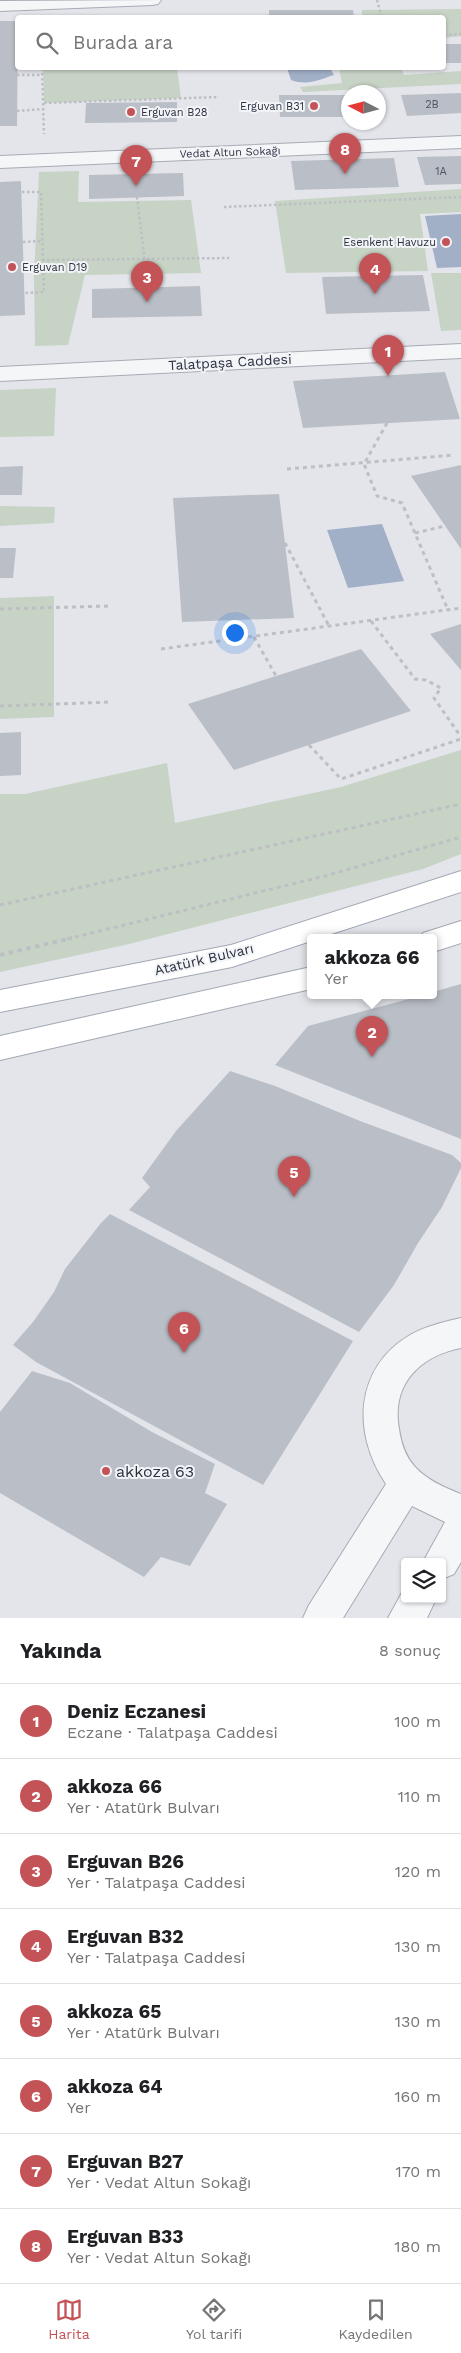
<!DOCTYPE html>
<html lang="tr">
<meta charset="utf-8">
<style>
body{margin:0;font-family:"Work Sans",sans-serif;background:#f6f6f6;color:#202124}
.controls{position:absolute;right:15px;bottom:15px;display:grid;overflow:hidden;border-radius:5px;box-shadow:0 1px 4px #0004}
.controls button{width:45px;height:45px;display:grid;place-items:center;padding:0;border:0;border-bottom:1px solid #e0e0e0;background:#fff;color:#202124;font:25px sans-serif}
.compass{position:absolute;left:341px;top:85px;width:45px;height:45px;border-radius:50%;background:#fff;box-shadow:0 1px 4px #0004;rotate:276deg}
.you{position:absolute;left:234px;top:632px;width:18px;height:18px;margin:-12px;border:4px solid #fff;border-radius:50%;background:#1a73e8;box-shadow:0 0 0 8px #1a73e833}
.badge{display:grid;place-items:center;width:32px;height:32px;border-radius:50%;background:#c45357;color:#fff;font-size:16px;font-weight:700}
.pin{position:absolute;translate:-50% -41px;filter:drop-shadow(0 1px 2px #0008)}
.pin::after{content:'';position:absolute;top:26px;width:18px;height:15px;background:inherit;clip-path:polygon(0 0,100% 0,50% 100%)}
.popup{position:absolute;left:307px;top:934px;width:130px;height:65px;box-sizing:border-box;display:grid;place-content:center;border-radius:5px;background:#fff;filter:drop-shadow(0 1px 4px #0005);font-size:16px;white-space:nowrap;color:#757577}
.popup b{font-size:19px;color:#202124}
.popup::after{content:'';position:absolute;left:50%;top:100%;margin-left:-10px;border:10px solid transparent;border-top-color:#fff}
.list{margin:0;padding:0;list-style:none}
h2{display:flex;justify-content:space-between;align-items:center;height:65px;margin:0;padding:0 20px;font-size:21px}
h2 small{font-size:16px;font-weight:400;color:#757577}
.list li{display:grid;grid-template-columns:32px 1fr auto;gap:15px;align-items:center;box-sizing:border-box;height:75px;padding:0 20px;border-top:1px solid #e0e0e0}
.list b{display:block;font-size:19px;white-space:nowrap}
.list p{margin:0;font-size:16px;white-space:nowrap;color:#757577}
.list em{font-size:16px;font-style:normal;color:#757577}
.icon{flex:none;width:28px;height:28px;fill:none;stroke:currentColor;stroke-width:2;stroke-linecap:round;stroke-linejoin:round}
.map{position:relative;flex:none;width:461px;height:1618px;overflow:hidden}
.search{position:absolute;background:#fff;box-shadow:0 1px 4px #0004;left:15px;right:15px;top:15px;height:55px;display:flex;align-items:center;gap:12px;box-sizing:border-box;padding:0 18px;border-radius:5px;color:#757577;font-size:19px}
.sheet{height:665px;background:#fff}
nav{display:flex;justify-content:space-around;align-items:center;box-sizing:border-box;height:70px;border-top:1px solid #e0e0e0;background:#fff;font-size:14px;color:#757577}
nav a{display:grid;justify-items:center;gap:2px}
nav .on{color:#c45357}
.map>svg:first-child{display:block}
</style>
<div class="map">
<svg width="461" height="1618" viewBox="0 0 461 1618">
<rect width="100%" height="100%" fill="#e3e5ea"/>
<path fill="#c7d3c5" d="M461,9V36L444,38V18L362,17V10Z
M43,68H177L181,98L44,103Z
M339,68H401L404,75L461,71V84L303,92L300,87L342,83Z
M79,171L78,202L191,200L201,273L85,275L68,345L35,346L34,276L39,172Z
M461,189V212L420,214L428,271L286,273L275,201Z
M431,273H461V330L441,331Z
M56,388L54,436L0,437V390Z
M0,506L55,507L54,523L0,526Z
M54,596V717L0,719V598Z
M461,750V854L423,869L125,945L0,972V794H25L167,763L175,823L341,787Z"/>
<path fill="#a1afc7" d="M287,68H330L334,75C318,80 308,86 291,80Z
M461,214V267L437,268L425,216Z
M382,524L404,581L348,588L327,530Z"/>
<path fill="#babec6" d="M269,10H353L354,18H269Z
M0,21H18L17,126H0Z
M444,44H461V63H444Z
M461,93V113L407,116L401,95Z
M279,95H348V117H280Z
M177,102V122L85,123L86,103Z
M461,156V184L425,185L417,157Z
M394,158L399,187L295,190L291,161Z
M183,173L184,196L89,199V175Z
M21,181L25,315L0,316V182Z
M423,275L430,311L326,314L322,277Z
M200,286L202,316L92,318V289Z
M445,372L460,419L303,428L293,381Z
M461,465V549L411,476Z
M23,466L22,495H0V467Z
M279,494L294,618L182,622L173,498Z
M0,548H16L13,578H0Z
M461,624V670L430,634Z
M361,649L411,711L234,770L188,704Z
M21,732V775L0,776V733Z
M461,984V1139L275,1065L308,1026L420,996H433V992Z
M230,1071L275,1086L360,1121L452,1155L461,1163V1168L442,1207L418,1243L394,1285L359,1332L129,1210L150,1187L142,1178L176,1131Z
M110,1214L353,1341L263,1485L36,1362L13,1345L33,1322L54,1292L65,1269L101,1223Z
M32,1371L70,1383L152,1432L215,1464L205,1493L227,1504L190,1566L161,1557L144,1577L0,1493V1412Z"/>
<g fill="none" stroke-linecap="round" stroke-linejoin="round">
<g stroke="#a8abb4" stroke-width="2">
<path id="minor" d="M161,0L158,4L152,5L0,11V1Z
M461,136V148L0,168V156Z
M461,344V358L0,381V367Z
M461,1318V1348C420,1356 391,1384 399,1429C401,1443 405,1456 415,1467C427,1480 445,1488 461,1494V1562L454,1574L442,1579V1562H423L445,1522L412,1506L343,1618H303L309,1605L386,1484C352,1434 354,1368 410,1335C426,1326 444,1322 461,1318Z
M405,1587V1599H436L427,1618H388Z"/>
</g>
<g stroke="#a3a8b5" stroke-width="2">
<path id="major" d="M461,871V892L319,938H311V941L232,967L0,1012V990L231,945Z
M461,921V943L433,952V938H420L423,933Z
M311,967V989L0,1060V1036Z"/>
</g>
<path stroke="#bdbfc5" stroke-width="2.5" stroke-dasharray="2.5 2.5" stroke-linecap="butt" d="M377,0L382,18
M444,35L461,34
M42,68L44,134
M17,75H42
M44,103L219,97
M17,111L43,109
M22,192H41L44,292L25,293
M137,197L148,288
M224,207L461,197
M23,242L42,241
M42,260L229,258"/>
<path stroke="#bdbfc5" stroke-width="3" stroke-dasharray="4 4" stroke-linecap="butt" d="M387,423L364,464L377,496L402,503L448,610
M287,469L454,455
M415,533L445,526
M285,543L329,626
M0,609L109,606
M371,621L415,679L426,680L441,688L434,698L461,737
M254,637L276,676
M161,649L461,608
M0,706L111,702
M309,745L341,779L461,739
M0,905L461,804
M67,939L325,876L461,837"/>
<path stroke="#bdbfc5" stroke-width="4" stroke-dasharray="4.5 4.5" stroke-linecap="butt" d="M0,955L72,938"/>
<use href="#minor" fill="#f5f6f8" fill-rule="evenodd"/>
<use href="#major" fill="#fff" fill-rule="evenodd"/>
</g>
<g fill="#c45357" stroke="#f2f4f7" stroke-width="2">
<circle cx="314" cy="106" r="5"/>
<circle cx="131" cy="112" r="5"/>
<circle cx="446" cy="242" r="5"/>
<circle cx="12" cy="267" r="5"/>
<circle cx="106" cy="1471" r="5"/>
</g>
<g text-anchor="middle" stroke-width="4" stroke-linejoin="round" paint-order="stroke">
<g font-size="11" fill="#505462">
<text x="432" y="108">2B</text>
<text x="441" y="175">1A</text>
</g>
<g font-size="11" fill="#2c3141" stroke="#f2f4f7" text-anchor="end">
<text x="304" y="110">Erguvan B31</text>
<text x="141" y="116" text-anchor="start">Erguvan B28</text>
<text x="436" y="246">Esenkent Havuzu</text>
<text x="22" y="271" text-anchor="start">Erguvan D19</text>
</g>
<g font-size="11" fill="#2c3141" stroke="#f2f4f7">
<text transform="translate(230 152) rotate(-2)" y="4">Vedat Altun Sokağı</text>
</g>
<g font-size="14" fill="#2c3141" stroke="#f2f4f7">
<text transform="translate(230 362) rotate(-3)" y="5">Talatpaşa Caddesi</text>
<text transform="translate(204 959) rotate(-13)" y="5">Atatürk Bulvarı</text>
</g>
<g font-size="16" fill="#2c3141" stroke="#f2f4f7" text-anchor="start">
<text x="116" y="1477">akkoza 63</text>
</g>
</g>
</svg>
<div class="controls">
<button><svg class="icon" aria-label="layers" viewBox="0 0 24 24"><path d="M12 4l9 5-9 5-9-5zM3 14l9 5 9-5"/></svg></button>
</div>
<svg class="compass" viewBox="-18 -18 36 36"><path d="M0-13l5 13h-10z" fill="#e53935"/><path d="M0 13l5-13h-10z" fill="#757577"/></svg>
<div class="you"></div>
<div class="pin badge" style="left:388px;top:376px">1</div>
<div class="pin badge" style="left:372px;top:1057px">2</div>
<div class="popup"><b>akkoza 66</b>Yer</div>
<div class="pin badge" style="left:147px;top:302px">3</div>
<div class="pin badge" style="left:375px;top:294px">4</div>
<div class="pin badge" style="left:294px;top:1197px">5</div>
<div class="pin badge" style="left:184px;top:1353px">6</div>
<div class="pin badge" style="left:136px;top:186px">7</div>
<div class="pin badge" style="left:345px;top:174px">8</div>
<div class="search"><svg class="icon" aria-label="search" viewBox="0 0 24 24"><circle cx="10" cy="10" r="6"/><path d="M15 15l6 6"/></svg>Burada ara</div>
</div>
<section class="sheet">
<h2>Yakında<small>8 sonuç</small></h2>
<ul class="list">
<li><span class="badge">1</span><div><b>Deniz Eczanesi</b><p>Eczane · Talatpaşa Caddesi</p></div><em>100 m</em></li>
<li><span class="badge">2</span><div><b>akkoza 66</b><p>Yer · Atatürk Bulvarı</p></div><em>110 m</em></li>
<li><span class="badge">3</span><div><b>Erguvan B26</b><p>Yer · Talatpaşa Caddesi</p></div><em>120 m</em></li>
<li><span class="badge">4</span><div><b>Erguvan B32</b><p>Yer · Talatpaşa Caddesi</p></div><em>130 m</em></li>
<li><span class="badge">5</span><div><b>akkoza 65</b><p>Yer · Atatürk Bulvarı</p></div><em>130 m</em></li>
<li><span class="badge">6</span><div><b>akkoza 64</b><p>Yer</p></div><em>160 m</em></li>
<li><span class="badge">7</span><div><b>Erguvan B27</b><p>Yer · Vedat Altun Sokağı</p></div><em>170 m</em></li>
<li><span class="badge">8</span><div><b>Erguvan B33</b><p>Yer · Vedat Altun Sokağı</p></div><em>180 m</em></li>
</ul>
</section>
<nav>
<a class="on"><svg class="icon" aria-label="map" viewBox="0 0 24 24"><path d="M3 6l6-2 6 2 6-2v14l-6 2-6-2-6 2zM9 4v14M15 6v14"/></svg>Harita</a>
<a><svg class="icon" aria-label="directions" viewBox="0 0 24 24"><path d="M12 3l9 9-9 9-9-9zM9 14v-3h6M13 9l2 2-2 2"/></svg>Yol tarifi</a>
<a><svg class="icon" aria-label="saved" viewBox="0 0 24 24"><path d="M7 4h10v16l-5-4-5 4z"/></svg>Kaydedilen</a>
</nav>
